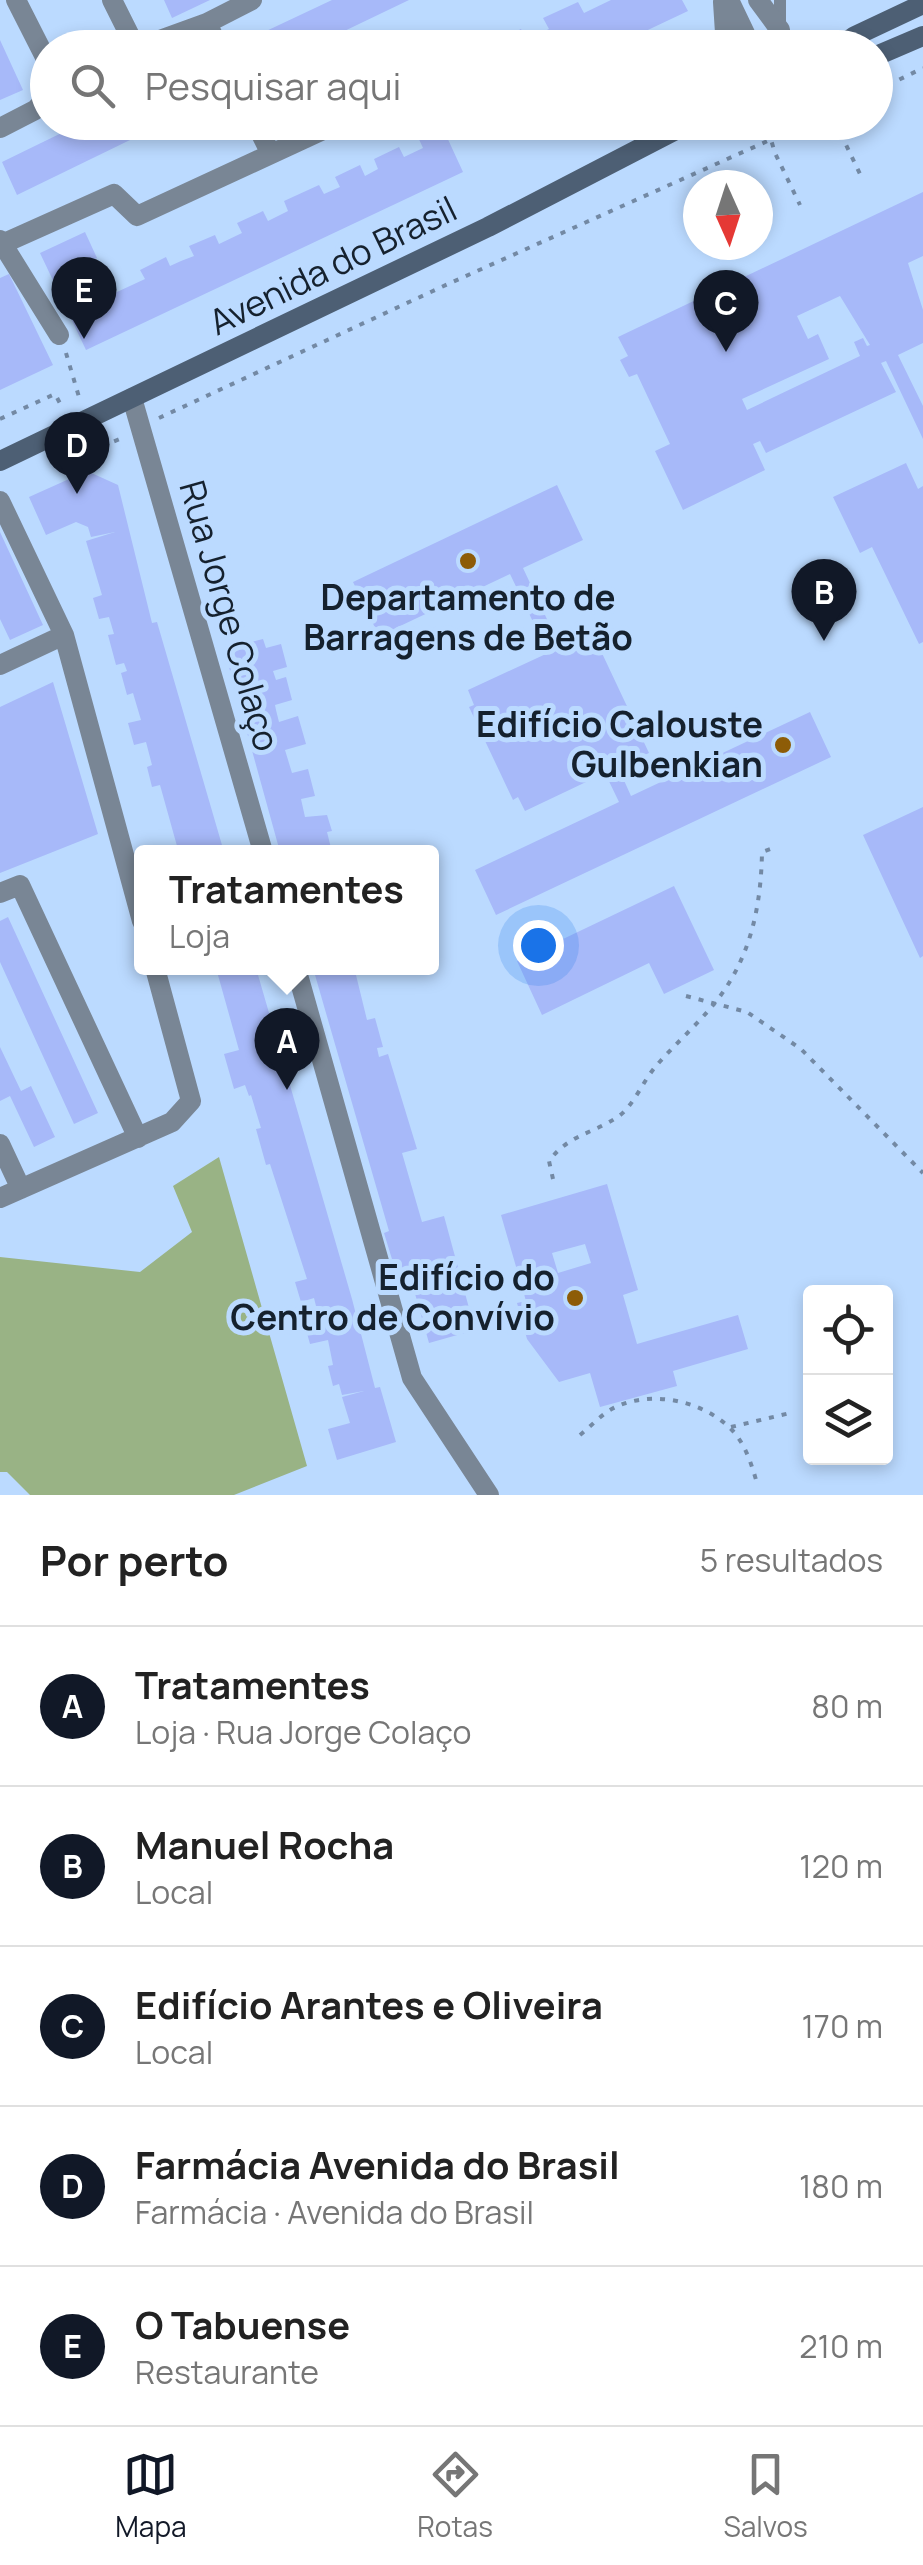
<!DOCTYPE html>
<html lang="pt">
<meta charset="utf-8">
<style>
body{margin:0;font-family:Manrope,sans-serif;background:#f2f2f2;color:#222}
.controls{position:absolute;right:30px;bottom:30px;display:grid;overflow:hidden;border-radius:10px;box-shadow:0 5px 15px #0003}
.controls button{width:90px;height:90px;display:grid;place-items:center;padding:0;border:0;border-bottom:2px solid #e0e0e0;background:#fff;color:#222;font:50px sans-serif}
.compass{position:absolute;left:683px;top:170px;width:90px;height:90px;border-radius:50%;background:#fff;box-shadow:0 5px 15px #0003;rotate:177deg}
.you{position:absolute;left:538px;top:945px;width:35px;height:35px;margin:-25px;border:8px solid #fff;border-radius:50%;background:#1a73e8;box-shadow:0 0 0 15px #1a73e833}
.badge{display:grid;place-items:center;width:65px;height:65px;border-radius:50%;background:#111827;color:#fff;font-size:32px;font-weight:700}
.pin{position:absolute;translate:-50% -82px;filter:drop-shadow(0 2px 5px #0008)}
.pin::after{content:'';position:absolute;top:52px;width:35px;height:30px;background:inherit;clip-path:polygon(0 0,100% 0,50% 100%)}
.popup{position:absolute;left:134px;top:845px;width:305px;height:130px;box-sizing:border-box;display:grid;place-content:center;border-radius:10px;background:#fff;filter:drop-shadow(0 2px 8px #0005);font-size:32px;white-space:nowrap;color:#767676}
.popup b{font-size:38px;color:#222}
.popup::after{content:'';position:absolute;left:50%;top:100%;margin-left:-20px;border:20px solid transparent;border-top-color:#fff}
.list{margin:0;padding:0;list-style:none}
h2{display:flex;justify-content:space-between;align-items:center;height:130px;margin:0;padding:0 40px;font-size:42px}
h2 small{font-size:32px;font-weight:400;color:#767676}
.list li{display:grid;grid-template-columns:65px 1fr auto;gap:30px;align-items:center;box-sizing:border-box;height:160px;padding:0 40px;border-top:2px solid #e0e0e0}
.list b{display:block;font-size:38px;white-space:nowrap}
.list p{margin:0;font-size:32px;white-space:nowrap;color:#767676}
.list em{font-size:32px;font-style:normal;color:#767676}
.icon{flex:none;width:55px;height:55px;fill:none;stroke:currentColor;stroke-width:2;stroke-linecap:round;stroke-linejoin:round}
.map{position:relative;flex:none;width:923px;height:1495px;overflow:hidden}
.search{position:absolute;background:#fff;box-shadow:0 5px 15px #0003;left:30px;right:30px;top:30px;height:110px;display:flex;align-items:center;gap:25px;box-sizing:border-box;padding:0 35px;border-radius:55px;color:#767676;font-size:38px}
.sheet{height:930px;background:#fff}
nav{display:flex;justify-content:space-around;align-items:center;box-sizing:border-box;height:140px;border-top:2px solid #e0e0e0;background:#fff;font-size:28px;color:#767676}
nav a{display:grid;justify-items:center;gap:5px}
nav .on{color:#111827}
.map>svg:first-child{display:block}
</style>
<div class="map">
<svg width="923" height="1495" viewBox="0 0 923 1495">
<rect width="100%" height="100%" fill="#bbdaff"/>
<path fill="#99b385" d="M219,1157L307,1466L234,1495H30L7,1472H0V1257L140,1272L192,1232L173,1186Z"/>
<path fill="#a7b9f9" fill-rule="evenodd" d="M164,0H210L172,18Z
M332,0H409L309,48H269L262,33Z
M611,0H682L688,11L614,46L612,43L602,48H482L521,29L526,40L549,29L543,18L578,2L584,13Z
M0,40L23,90L0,100Z
M84,122H167L17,195L2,162Z
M411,122H440L463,172L86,350L40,253L85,232L97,258L87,262L104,298L145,279L140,270L166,257L170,266L181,261L194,256L189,246L215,235L219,244L242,233L237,223L263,211L268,221L288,211L284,201L319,185L324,194L333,190L340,187L335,177L360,165L365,176L378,169L374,159L399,147L404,157L423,148Z
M923,192V256L908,263L923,310V343L898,355L923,406V439L886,361L881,363L896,392L766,453L760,441L753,444L765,470L683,510L655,451L670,444L637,374L629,377L620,360L628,356L618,337ZM840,296L870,345L867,346L863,338L854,342L860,356L747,410L742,399L829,359L818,334L808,339L797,316Z
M9,274L53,365L0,390V278Z
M906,463L918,489L923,486V642L919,644L872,547L860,553L833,497Z
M87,471L118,485L152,623L157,622L224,852H182L181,847L177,846L160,785L152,787L147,767L152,765L146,742L134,745L128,723L141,720L133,693L127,695L121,673L127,671L124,663L116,665L108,635L114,634L109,617L99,619L93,598L102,595L86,541L115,532L91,537L88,527L76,522L46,535L29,497Z
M557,485L583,540L523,568L560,647L592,632L649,753L618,767L631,796L810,712L831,757L496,915L475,870L619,802L605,773L525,811L518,797L513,800L469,707L474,705L468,690L548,653L510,574L379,636L353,582Z
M0,532L43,625L10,640L0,619Z
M263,639L266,648L281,644L287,667L273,671L276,680L286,677L292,700L275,705L276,710L279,722L298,716L306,744L285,750L292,773L308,769L315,796L301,799L305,817L327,815L332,831L327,832L332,852H280L224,649Z
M53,682L98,834L0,873V707Z
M923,807V956L920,958L863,835Z
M674,886L714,970L664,994L649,963L542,1015L517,961Z
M8,917L98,1113L74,1124L0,962V921Z
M216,968H256L352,1299L375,1388L380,1387L396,1442L337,1460L328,1429L350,1423L342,1397L364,1391L342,1395L339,1384L333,1386L328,1366L333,1365L328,1340L310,1344L305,1326L320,1322L314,1298L301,1302L295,1282L307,1279L270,1164L266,1165L256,1129L261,1128L251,1095L249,1096L245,1085L234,1089L224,1054L239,1050Z
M313,968H368L369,972L356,975L367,1020L375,1018L383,1047L377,1048L379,1057L388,1054L417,1149L402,1153L422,1222L444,1216L475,1330L429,1343L408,1269H395L384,1233L389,1231Z
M0,1047L21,1091L31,1086L55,1137L34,1147L10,1096L0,1101Z
M607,1184L638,1290L623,1295L637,1344L738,1315L748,1349L673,1371L677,1386L600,1407L590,1373L559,1382L527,1339L517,1303L526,1301L501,1215ZM585,1244L591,1263L558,1273L552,1253Z"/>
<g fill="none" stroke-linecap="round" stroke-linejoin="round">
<path stroke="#7389a4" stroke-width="4" stroke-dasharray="5 8" stroke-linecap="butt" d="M876,91L923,68
M835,122L861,176
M768,130L775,153L800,205
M66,353L79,397
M159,418L448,284L810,122
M0,419L55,394L62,407
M81,447L84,453L120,439
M686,996L747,1012L801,1049L923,1173
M553,1179L549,1161C569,1134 593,1134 619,1116C634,1105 643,1081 656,1066C674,1045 696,1026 714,1004C750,960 761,908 762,852L776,847
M731,1427L790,1413
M580,1435C590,1427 599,1417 610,1410C646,1389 699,1399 729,1427C745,1442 751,1463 757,1483"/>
<path stroke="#798695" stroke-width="12" d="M780,0V27"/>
<path stroke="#798695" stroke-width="20" d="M16,0L48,63
M112,0L136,48
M207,23L219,48
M138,48L207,23L252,0
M255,122L270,152
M0,128L35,110L48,97
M0,240L59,335
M2,244L114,194L137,216L334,125
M132,398L263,852
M0,501L64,635L142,921
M0,665L64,635
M0,893L20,885L138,1138
M296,968L412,1378L489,1495
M0,1144L21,1189
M0,1198L172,1122L191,1101L155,968"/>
<path stroke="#798695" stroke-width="20" d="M729,0L752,48
M758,0L780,30L782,48
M723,2L726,48"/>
<path stroke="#4d5f74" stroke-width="20" d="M838,48L855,36L923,4
M876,56L923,36
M0,461L488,227L691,122"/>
</g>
<g fill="#8d5c07" stroke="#bbdaff" stroke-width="4">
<circle cx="468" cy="561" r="10"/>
<circle cx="783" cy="745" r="10"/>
<circle cx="575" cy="1298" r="10"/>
</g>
<g text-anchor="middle" stroke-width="10" stroke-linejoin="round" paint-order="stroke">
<g font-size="35" fill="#15212e" stroke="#bbdaff">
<text transform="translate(333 266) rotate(-26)" y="12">Avenida do Brasil</text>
<text transform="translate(229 616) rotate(74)" y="12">Rua Jorge Colaço</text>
</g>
<g font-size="35" font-weight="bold" fill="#15212e" stroke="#bbdaff" text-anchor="end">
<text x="468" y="610" text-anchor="middle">Departamento de<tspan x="468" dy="40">Barragens de Betão</tspan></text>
<text x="763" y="737">Edifício Calouste<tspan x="763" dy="40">Gulbenkian</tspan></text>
<text x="555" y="1290">Edifício do<tspan x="555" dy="40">Centro de Convívio</tspan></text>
</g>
</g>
</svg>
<div class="controls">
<button><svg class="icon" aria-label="locate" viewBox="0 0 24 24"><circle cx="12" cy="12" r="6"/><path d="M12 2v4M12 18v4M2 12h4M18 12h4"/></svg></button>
<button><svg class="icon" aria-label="layers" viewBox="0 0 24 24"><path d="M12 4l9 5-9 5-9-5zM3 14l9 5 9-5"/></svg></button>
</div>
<svg class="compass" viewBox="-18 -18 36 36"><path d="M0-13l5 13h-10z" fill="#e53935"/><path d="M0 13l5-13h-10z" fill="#767676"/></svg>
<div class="you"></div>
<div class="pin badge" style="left:287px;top:1090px">A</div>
<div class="popup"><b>Tratamentes</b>Loja</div>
<div class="pin badge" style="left:824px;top:641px">B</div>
<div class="pin badge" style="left:726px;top:352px">C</div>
<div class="pin badge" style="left:77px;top:494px">D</div>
<div class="pin badge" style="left:84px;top:339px">E</div>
<div class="search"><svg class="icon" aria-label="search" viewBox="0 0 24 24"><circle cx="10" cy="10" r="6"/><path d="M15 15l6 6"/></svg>Pesquisar aqui</div>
</div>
<section class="sheet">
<h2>Por perto<small>5 resultados</small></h2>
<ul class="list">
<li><span class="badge">A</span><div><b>Tratamentes</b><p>Loja · Rua Jorge Colaço</p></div><em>80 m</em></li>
<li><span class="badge">B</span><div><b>Manuel Rocha</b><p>Local</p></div><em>120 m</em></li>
<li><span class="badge">C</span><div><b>Edifício Arantes e Oliveira</b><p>Local</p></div><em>170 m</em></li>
<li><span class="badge">D</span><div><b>Farmácia Avenida do Brasil</b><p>Farmácia · Avenida do Brasil</p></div><em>180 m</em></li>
<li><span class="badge">E</span><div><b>O Tabuense</b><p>Restaurante</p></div><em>210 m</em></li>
</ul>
</section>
<nav>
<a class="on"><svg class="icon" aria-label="map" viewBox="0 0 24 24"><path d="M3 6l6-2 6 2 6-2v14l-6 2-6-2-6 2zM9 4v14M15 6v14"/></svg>Mapa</a>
<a><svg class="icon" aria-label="directions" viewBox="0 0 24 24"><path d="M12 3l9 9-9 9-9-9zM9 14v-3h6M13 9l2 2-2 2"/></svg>Rotas</a>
<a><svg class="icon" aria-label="saved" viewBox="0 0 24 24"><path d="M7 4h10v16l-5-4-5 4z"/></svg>Salvos</a>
</nav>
